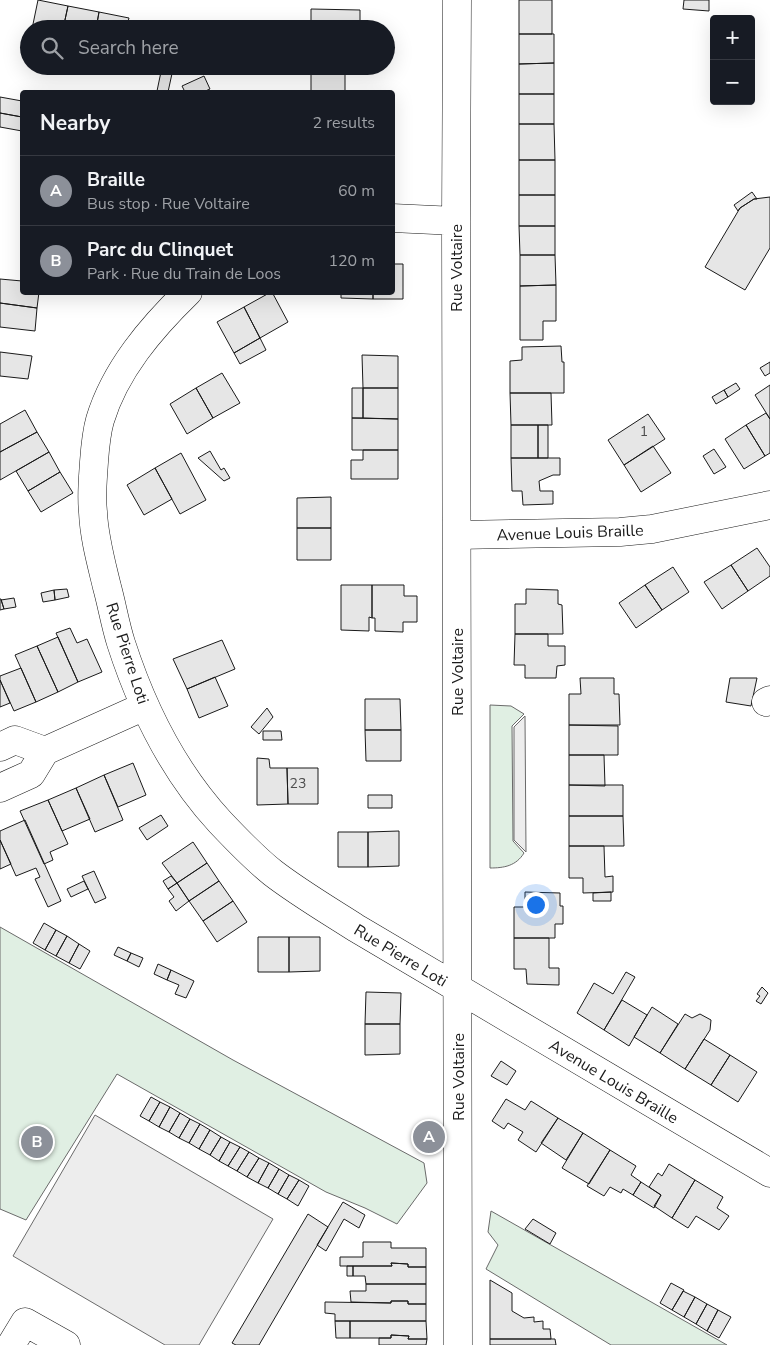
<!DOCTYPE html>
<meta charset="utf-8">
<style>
body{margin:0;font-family:"Nunito Sans",sans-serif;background:#242831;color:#f1f3f6}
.controls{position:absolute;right:15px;top:15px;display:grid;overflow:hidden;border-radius:5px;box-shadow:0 5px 20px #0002}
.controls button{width:45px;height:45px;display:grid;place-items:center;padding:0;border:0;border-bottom:1px solid #363941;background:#171b24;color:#f1f3f6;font:25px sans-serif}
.you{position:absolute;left:535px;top:904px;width:18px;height:18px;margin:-12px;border:4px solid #fff;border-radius:50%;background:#1a73e8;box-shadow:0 0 0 8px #1a73e833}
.badge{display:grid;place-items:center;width:32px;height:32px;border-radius:50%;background:#8c9099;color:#fff;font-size:16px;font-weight:700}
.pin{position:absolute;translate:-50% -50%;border:2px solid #fff;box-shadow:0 1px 5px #0006}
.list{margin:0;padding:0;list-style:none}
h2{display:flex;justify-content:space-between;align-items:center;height:65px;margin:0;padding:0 20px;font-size:21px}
h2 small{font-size:16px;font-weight:400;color:#9ea1a6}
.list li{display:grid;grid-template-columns:32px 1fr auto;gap:15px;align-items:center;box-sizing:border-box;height:70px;padding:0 20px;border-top:1px solid #363941}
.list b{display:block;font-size:19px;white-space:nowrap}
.list p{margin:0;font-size:16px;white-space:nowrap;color:#9ea1a6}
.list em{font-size:16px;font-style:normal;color:#9ea1a6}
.icon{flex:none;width:28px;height:28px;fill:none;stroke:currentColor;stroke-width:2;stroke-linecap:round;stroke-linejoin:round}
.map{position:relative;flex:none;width:770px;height:1345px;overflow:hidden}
.search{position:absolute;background:#171b24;box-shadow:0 5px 20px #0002;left:20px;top:20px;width:375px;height:55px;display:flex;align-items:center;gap:12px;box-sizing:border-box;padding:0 18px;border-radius:28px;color:#9ea1a6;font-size:19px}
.panel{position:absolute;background:#171b24;box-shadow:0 5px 20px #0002;left:20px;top:90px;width:375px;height:205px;border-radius:5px}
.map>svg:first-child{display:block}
</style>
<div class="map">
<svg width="770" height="1345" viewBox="0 0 770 1345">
<rect width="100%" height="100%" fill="#fff"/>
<path fill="#e0efe3" stroke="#6a6a6a" d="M490,705L511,706L524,714L512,726L513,841L524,853C516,866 504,868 490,868Z
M0,927L233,1060L424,1163L427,1183L397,1224L365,1208L326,1192L117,1074L26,1220L0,1209Z
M491,1211L727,1345H611L486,1269L498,1245L488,1232Z"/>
<path fill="#ededed" stroke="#6a6a6a" d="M525,716L526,852L514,840V727Z
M95,1115L273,1219L199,1345H165L13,1256Z"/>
<path fill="#e6e6e6" stroke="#1a1a1a" d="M38,0L68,6L63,29H32Z
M519,0H552V34H519Z
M684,0H709V11L683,9Z
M68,6L99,12L96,29H63Z
M311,9L360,10V29H311Z
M99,12L129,18L126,29H96Z
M519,34H554V63L519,64Z
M554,63V94H519V64Z
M311,66H360V71H311Z
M162,67L173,69L168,92L157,91Z
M311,71H345V92H311Z
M204,76L210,89L203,92H185L182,86Z
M519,94H554V124H519Z
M0,97L22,101V117L0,113Z
M0,113L22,117V131L0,127Z
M519,124H554L555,160H519Z
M519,160H555V195H519Z
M752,192L757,199H754L740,208L738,211L734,205Z
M519,195H555V226H519Z
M770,197V248L745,290L705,267L740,208L754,199Z
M519,226H555V255H520Z
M520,255H555L556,285L520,286Z
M392,264H403V299H373V292H392Z
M0,279L22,281V292H39L37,308L0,303Z
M556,285V321H543V340H520V286Z
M271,292H272L288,322L260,338L244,307Z
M341,292H373V299L341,298Z
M0,303L37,308L35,331L0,327Z
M244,307L260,338L234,353L217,322Z
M260,338L266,350L240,364L234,353Z
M561,346L562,362H564V393H510V361L522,360V347Z
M0,352L32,356L28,379L0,376Z
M362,355L398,356V388H363Z
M770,362V373L765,376L760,368Z
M222,373L240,403L213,418L196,388Z
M736,383L740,389L728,397L724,390Z
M770,385V419L755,395Z
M196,388L213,418L187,434L170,404Z
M352,388H363V418H352Z
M363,388H398V419L363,418Z
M724,390L728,397L716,404L712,397Z
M510,393H551L552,425H511Z
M25,410L37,432L0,452V424Z
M766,413L770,419V453L765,456L746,425Z
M648,414L665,439L624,465L608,440Z
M352,418L398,419V450H352Z
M511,425H538V458H511Z
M538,425H548V458H538Z
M746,425L765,456L744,469L725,439Z
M37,432L49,452L0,480V452Z
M653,446L671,473L641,492L624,465Z
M714,449L726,467L714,474L703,456Z
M363,450H398V479H351V460H363Z
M210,451L221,470L224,468L230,478L224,481L198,458Z
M49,452L60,472L28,491L16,471Z
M181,453L206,500L180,514L155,468Z
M511,458H560V475H553L539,481L540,491H553V504L523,505L522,491H512Z
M155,468L172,499L144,515L127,485Z
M60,472L73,493L41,512L28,491Z
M331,497V528H297V498Z
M297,528H331V560H297Z
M757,548L770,567V576L748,591L731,565Z
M731,565L748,591L722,609L704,582Z
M673,567L689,592L662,610L645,585Z
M341,585H372V618L369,617V631L341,630Z
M372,585H404V596H417V622H403V632L375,631V618H372Z
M645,585L662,610L636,628L619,603Z
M67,589L69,597L55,600L54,590Z
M526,589L558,590V604L562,605L563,634H515V604H526Z
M54,590L55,600L43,602L41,593Z
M14,598L16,607L4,609L1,600Z
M0,599H1L4,609L0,610Z
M70,628L77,643L87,639L102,672L78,682L56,633Z
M515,634H548V646H565V665L557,666L556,678H525V665H514Z
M58,637L78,682L58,692L37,646Z
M222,640L235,669L187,689L173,659Z
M37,646L58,692L36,702L15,655Z
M21,668L36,702L14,711L0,680V676Z
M215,677L228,706L199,718L187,689Z
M580,678H614V694H619L620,725H569V694H581Z
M730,678H757L751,706L726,702Z
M0,680L10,703L0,707Z
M365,699H400L401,730H365Z
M267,708L273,717L259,734L251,727Z
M569,725L618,726V755H569Z
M365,730H401V761H366Z
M263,731H281L282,740H263Z
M569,755H604L605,786L569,785Z
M257,758L269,759L270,768H287L288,804L257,805Z
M133,763L146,795L118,807L104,775Z
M287,768H318V804H288Z
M104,775L123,820L95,832L76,788Z
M569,785H623V816H569Z
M76,788L90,819L62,831L48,800Z
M368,795H392V808H368Z
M48,800L68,844L50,852L53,860L44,864L20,811Z
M161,815L168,826L147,840L139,828Z
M569,816H623L624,846H569Z
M25,820L61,901L48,907L35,879L40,877L36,868L16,876L0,840V831Z
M399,831V866L368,867V832Z
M338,832H368V867H338Z
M0,840L11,864L0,869Z
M193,842L207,863L177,883L162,863Z
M569,846H604L605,877L613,876V892L583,893V878H569Z
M207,863L219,881L189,901L177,883Z
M94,871L106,898L95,903L82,876Z
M171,876L177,883L168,889L163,881Z
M84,881L88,889L71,897L67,889Z
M219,881L233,901L203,921L189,901Z
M177,883L189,901L176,911L169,901L174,897L168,889Z
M525,892L560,893V906H563V924H555V938H514V907H525Z
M611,892V901H593V893Z
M233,901L247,922L217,942L203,921Z
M44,923L56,930L45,950L33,943Z
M56,930L67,936L56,956L45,950Z
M67,936L79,944L69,963L56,956Z
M258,937H289V972H258Z
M289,937H320V971L289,972Z
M514,938H549V968H559V985L527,984L526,969H514Z
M79,944L90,951L80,969L69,963Z
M118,947L131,953L127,961L114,955Z
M131,953L143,958L139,967L127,961Z
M158,964L171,970L167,980L154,974Z
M171,970L194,981L186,998L175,994L179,985L167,980Z
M626,972L635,977L604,1030L577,1013L594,983L613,994Z
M762,987L768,993L761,1004L756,1001L760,996L757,994Z
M366,992L401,993L400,1024H365Z
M622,1000L647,1015L629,1046L604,1030Z
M652,1007L678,1024L660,1053L634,1037Z
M685,1014L692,1018L700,1014L711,1020L710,1030L685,1069L660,1053Z
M365,1024H400V1054L365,1055Z
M704,1039L730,1055L711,1085L685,1069Z
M730,1055L757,1072L738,1102L711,1085Z
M501,1061L516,1071L507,1085L491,1076Z
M151,1097L160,1102L149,1121L140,1116Z
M506,1099L525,1110L531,1101L558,1118L536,1152L518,1140L523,1132L508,1123L504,1129L492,1121Z
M160,1102L170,1107L159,1127L149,1121Z
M170,1107L180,1113L169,1132L159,1127Z
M180,1113L190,1119L179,1138L169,1132Z
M558,1118L583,1133L566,1160L541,1143Z
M190,1119L200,1124L189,1143L179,1138Z
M200,1124L210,1130L199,1149L189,1143Z
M210,1130L221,1137L210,1155L199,1149Z
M583,1133L610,1150L589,1184L562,1168Z
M221,1137L230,1142L219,1161L210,1155Z
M230,1142L240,1147L228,1166L219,1161Z
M240,1147L249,1152L237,1171L228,1166Z
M610,1150L636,1166L631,1175L641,1182L633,1195L623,1189L621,1193L610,1187L604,1196L587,1186Z
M249,1152L259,1158L247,1177L237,1171Z
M259,1158L269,1163L258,1183L247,1177Z
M269,1163L279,1169L268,1188L258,1183Z
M669,1164L695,1180L672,1218L654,1206L661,1195L649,1187L658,1173L662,1176Z
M279,1169L289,1175L278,1194L268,1188Z
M289,1175L299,1180L287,1199L278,1194Z
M299,1180L309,1186L298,1206L287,1199Z
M695,1180L723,1197L717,1208L729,1216L719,1230L696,1216L688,1228L672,1218Z
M641,1182L661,1195L654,1208L633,1195Z
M343,1202L365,1215L359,1228L344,1219L326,1251L317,1245Z
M308,1214L328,1227L259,1345H236L232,1343Z
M533,1219L556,1233L550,1244L525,1229Z
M363,1242H391V1248H426V1267H408V1264L391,1263L392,1266H340V1257H363Z
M391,1263L408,1264V1267H426V1284H366L365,1276H353V1266H392Z
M347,1266H353V1276H347Z
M490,1280L512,1293V1311L524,1318L534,1317V1322L543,1321V1329H550L551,1339H490Z
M671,1283L684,1290L672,1310L660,1303Z
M366,1284H426V1304H408V1301H391V1303L351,1302L350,1291H366Z
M683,1291L695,1297L684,1317L672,1310Z
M695,1297L707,1304L696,1324L684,1317Z
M391,1301H408V1304H426V1321H335V1314L325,1313V1302L391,1303Z
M707,1304L718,1310L707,1331L696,1324Z
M718,1310L731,1317L719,1338L707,1331Z
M335,1321H350V1338H336Z
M350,1321H426L427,1339H408L409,1336L391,1335V1338H350Z
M391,1335L409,1336L408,1339H427L426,1345H379V1338H391Z
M490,1339H555L556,1345H490Z"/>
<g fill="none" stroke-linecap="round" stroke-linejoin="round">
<g stroke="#1a1a1a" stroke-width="29">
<path id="minor" d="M457,0L456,221L458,1345
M392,218L456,221
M188,292C151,328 115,370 100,420C96,434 95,448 94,462C93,478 91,495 93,512C94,537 101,562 107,587C112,605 115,624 121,643C142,708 173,771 220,822C237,840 254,858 273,873C299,893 328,910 356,928L770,1173
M457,535L620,532L652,529L770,505
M766,702L770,700
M0,747L15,740L45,751
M0,788L31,774L45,751L145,706
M11,1345L25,1322L66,1345"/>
</g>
<use href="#minor" stroke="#fff" stroke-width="28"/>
</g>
<g text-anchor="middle" stroke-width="4" stroke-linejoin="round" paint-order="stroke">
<g font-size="14" fill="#4d4d4d">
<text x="644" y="436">1</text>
<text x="298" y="788">23</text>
</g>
<g font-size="16" fill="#1a1a1a" stroke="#fff">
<text transform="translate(456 268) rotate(-90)" y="6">Rue Voltaire</text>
<text transform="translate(570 532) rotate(-2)" y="6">Avenue Louis Braille</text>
<text transform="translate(128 653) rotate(72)" y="6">Rue Pierre Loti</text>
<text transform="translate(457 672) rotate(-90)" y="6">Rue Voltaire</text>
<text transform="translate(401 955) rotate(31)" y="6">Rue Pierre Loti</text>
<text transform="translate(458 1077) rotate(-90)" y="6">Rue Voltaire</text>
<text transform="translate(614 1081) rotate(31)" y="6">Avenue Louis Braille</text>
</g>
</g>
</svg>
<div class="controls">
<button>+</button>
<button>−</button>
</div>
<div class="you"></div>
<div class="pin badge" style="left:429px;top:1137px">A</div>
<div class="pin badge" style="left:37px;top:1142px">B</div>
<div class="search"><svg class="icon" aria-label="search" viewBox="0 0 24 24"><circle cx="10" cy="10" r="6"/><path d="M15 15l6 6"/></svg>Search here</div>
<section class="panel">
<h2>Nearby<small>2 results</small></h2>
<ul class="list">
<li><span class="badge">A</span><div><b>Braille</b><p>Bus stop · Rue Voltaire</p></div><em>60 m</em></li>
<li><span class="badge">B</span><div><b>Parc du Clinquet</b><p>Park · Rue du Train de Loos</p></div><em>120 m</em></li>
</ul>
</section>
</div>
